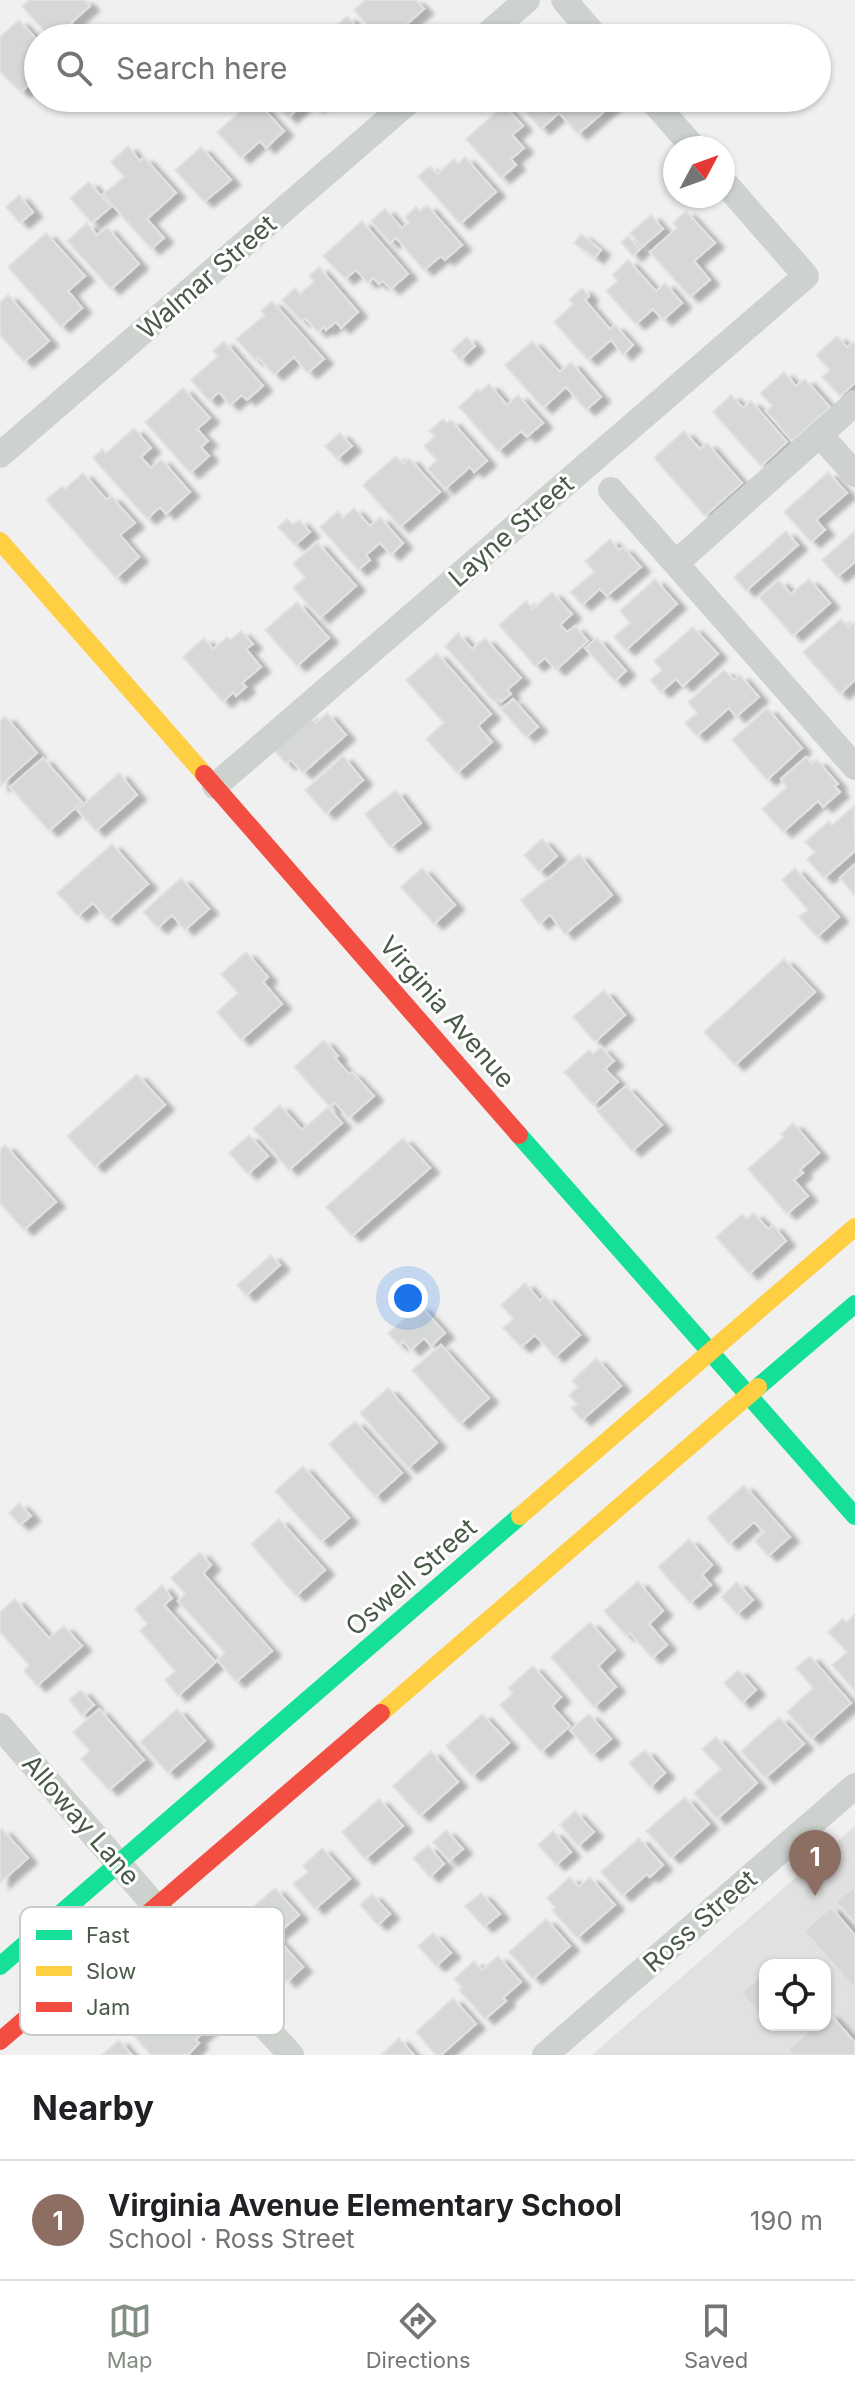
<!DOCTYPE html>
<meta charset="utf-8">
<style>
body{margin:0;font-family:Inter,sans-serif;background:#f6f6f6;color:#202124}
.controls{position:absolute;right:24px;bottom:24px;display:grid;overflow:hidden;border-radius:16px;box-shadow:0 2px 6px #0004}
.controls button{width:72px;height:72px;display:grid;place-items:center;padding:0;border:0;border-bottom:2px solid #e0e0e0;background:#fff;color:#202124;font:40px sans-serif}
.compass{position:absolute;left:663px;top:136px;width:72px;height:72px;border-radius:50%;background:#fff;box-shadow:0 2px 6px #0004;rotate:49deg}
.you{position:absolute;left:408px;top:1298px;width:28px;height:28px;margin:-20px;border:6px solid #fff;border-radius:50%;background:#1a73e8;box-shadow:0 0 0 12px #1a73e833}
.badge{display:grid;place-items:center;width:52px;height:52px;border-radius:50%;background:#838e83;color:#fff;font-size:26px;font-weight:700}
.pin{position:absolute;translate:-50% -66px;filter:drop-shadow(0 2px 4px #0008)}
.pin::after{content:'';position:absolute;top:42px;width:28px;height:24px;background:inherit;clip-path:polygon(0 0,100% 0,50% 100%)}
.list{margin:0;padding:0;list-style:none}
h2{display:flex;justify-content:space-between;align-items:center;height:104px;margin:0;padding:0 32px;font-size:34px}
h2 small{font-size:26px;font-weight:400;color:#757577}
.list li{display:grid;grid-template-columns:52px 1fr auto;gap:24px;align-items:center;box-sizing:border-box;height:120px;padding:0 32px;border-top:2px solid #e0e0e0}
.list b{display:block;font-size:30px;white-space:nowrap}
.list p{margin:0;font-size:26px;white-space:nowrap;color:#757577}
.list em{font-size:26px;font-style:normal;color:#757577}
.icon{flex:none;width:44px;height:44px;fill:none;stroke:currentColor;stroke-width:2;stroke-linecap:round;stroke-linejoin:round}
.map{position:relative;flex:none;width:855px;height:2055px;overflow:hidden}
.search{position:absolute;background:#fff;box-shadow:0 2px 6px #0004;left:24px;right:24px;top:24px;height:88px;display:flex;align-items:center;gap:20px;box-sizing:border-box;padding:0 28px;border-radius:44px;color:#757577;font-size:30px}
.sheet{height:224px;background:#fff}
nav{display:flex;justify-content:space-around;align-items:center;box-sizing:border-box;height:112px;border-top:2px solid #e0e0e0;background:#fff;font-size:22px;color:#757577}
nav a{display:grid;justify-items:center;gap:4px}
nav .on{color:#838e83}
.map>svg:first-child{display:block}
</style>
<div class="map">
<svg width="855" height="2055" viewBox="0 0 855 2055">
<defs>
<filter id="shadow"><feDropShadow dx="9" dy="5" stdDeviation="2" flood-color="#0004"/></filter>
</defs>
<rect width="100%" height="100%" fill="#f0f0f0"/>
<path fill="#e1e1e2" fill-rule="evenodd" d="M855,1826V2055H592ZM765,1965H825V2025H765Z"/>
<path fill="#d6d8d6" stroke="#e1e2e1" stroke-width="2" filter="url(#shadow)" d="M29,0H85L90,6L71,23L78,30L69,38H50L22,6Z
M365,0H416L424,9L391,38H379L354,10Z
M347,16L366,38H322Z
M19,20L38,41V51L30,58L38,67V77L21,92L0,72V37Z
M270,98H325L315,107L308,99L288,118Z
M513,98H609L614,103L578,134L559,113L541,129Z
M255,99L284,131L266,148L260,141L241,158L217,132Z
M504,105L523,126L512,135L524,148L511,159L516,165L501,178L466,139Z
M128,146L140,161L144,157L176,193L147,219L164,238L151,249L103,194L124,177L111,162Z
M201,147L231,180L204,202L175,170Z
M465,157L496,192L460,224L418,176L430,166L437,174L454,159L458,164Z
M89,182L111,207L92,223L70,198Z
M19,195L33,212L20,223L6,207Z
M427,205L462,245L445,260L441,256L424,270L396,238L390,243L371,221L385,209L402,228L409,222L405,217L416,207L420,211Z
M686,211L715,243L694,261L710,280L690,297L650,252L677,228L673,223Z
M651,215L663,229L642,247L630,233Z
M362,221L408,274L391,289L383,281L379,284L373,278L368,283L356,270L345,279L323,256Z
M87,223L97,235L107,227L139,264L111,289L67,241Z
M46,233L85,276L68,291L82,308L61,327L8,267Z
M581,234L601,250L595,258L574,243Z
M628,236L640,249L633,256L621,242Z
M628,260L656,291L665,283L682,303L663,320L653,309L636,324L606,291L618,281L612,275Z
M319,267L358,312L341,328L336,322L326,330L324,327L318,332L305,318L301,321L282,300L295,288L300,294L314,282L309,276Z
M582,288L589,296L585,300L610,329L615,325L633,345L623,355L611,340L588,360L554,322L573,304L569,300Z
M8,295L49,341L24,362L0,335V302Z
M272,301L324,359L308,373L294,357L274,375L258,357L255,360L236,339L265,315L261,311Z
M837,336L847,347L853,342L855,344V383L840,396L822,377L830,370L816,355Z
M467,337L475,346L460,360L452,350Z
M224,341L263,386L247,400L242,395L230,405L219,392L209,401L191,380L218,356L213,351Z
M532,341L560,372L571,362L601,397L586,410L566,387L543,408L505,365Z
M784,372L796,386L805,379L830,407L792,441L766,411L772,406L760,393Z
M489,384L507,405L518,395L543,423L527,437L521,431L498,451L459,407L478,389L480,392Z
M183,388L210,418L197,429L208,441L201,447L209,456L190,473L145,422Z
M731,395L743,408L751,401L787,442L761,466L713,412Z
M443,419L447,423L451,420L487,461L474,472L470,467L445,489L427,469L437,460L424,446L435,436L429,431Z
M134,428L151,448L141,457L151,468L161,459L190,492L166,514L160,507L147,519L93,458L102,449L106,453Z
M684,431L700,449L707,443L742,483L705,516L654,458Z
M340,433L352,446L337,459L325,446Z
M396,456L403,464L409,458L440,492L400,527L363,485Z
M828,472L847,493L816,520L825,530L811,542L784,512Z
M83,473L107,500L111,496L135,523L120,535L139,557L116,578L46,500L62,486L65,489Z
M354,508L370,526L380,517L403,543L391,555L380,543L366,555L370,560L358,570L320,527L338,511L343,518Z
M287,519L293,525L299,520L310,532L295,545L278,527Z
M786,531L798,545L746,591L734,577Z
M855,531V562L837,577L822,560Z
M610,539L619,550L623,547L641,567L607,596L600,589L582,605L570,592L594,572L585,561Z
M317,542L356,586L320,618L293,588L305,577L293,564Z
M655,579L677,604L626,650L614,637L630,623L620,611Z
M809,579L830,603L793,636L759,597L779,580L791,594Z
M552,592L572,614L560,625L567,632L575,626L588,641L556,670L545,658L535,666L499,625L526,601L533,609Z
M297,602L329,638L297,666L265,630Z
M841,619L848,627L855,622V680L840,694L803,652Z
M693,627L718,654L683,686L676,679L661,692L650,680L662,670L654,661Z
M241,631L253,644L246,649L261,667L242,683L246,687L236,696L233,692L223,702L183,657L204,638L213,649L227,637L230,640Z
M458,633L472,649L485,638L521,678L507,690L511,694L501,702L498,699L494,702L445,646Z
M597,638L626,671L615,681L585,648Z
M437,653L491,714L478,726L492,742L457,773L426,739L444,723L406,680Z
M724,670L734,680L740,675L759,697L736,717L729,708L697,736L685,723L697,713L688,702Z
M513,699L538,727L526,737L501,709Z
M767,708L802,748L767,780L732,740Z
M327,713L346,735L303,773L291,760L286,764L272,747L308,715L316,723Z
M5,716L37,753L0,786V721Z
M343,756L363,780L326,814L305,790Z
M806,757L812,764L817,760L838,784L834,786L840,792L823,807L818,801L783,832L762,809L787,787L781,779Z
M43,758L82,802L49,831L10,787Z
M119,773L137,795L96,831L77,810Z
M396,790L421,823L390,847L365,814Z
M854,806L855,851L824,878L807,859L815,852L805,842L829,821L832,825Z
M542,839L557,856L539,872L524,855Z
M112,844L148,884L108,920L93,903L78,916L57,893Z
M579,854L612,895L565,934L550,915L539,924L521,900Z
M855,864V896L840,878Z
M422,868L455,905L434,924L401,887Z
M795,868L839,917L817,937L799,917L808,910L782,880Z
M181,878L209,909L185,930L172,915L158,928L143,912Z
M246,952L268,977L263,982L282,1004L241,1040L217,1012L238,993L221,974Z
M784,959L815,992L735,1065L704,1032Z
M604,990L625,1015L595,1042L573,1017Z
M324,1040L338,1056L335,1058L349,1074L352,1072L374,1096L349,1118L335,1103L330,1107L294,1067Z
M601,1047L614,1061L605,1069L618,1082L593,1105L564,1072L589,1050L593,1054Z
M137,1074L165,1105L95,1167L67,1136Z
M626,1086L662,1125L632,1151L597,1111Z
M280,1105L302,1130L328,1107L342,1123L289,1170L253,1129Z
M793,1123L819,1153L800,1170L803,1173L794,1180L808,1196L787,1214L748,1169L784,1137L781,1134Z
M249,1135L268,1156L248,1174L229,1153Z
M403,1138L430,1168L352,1236L326,1207Z
M5,1145L56,1202L24,1230L0,1203V1150Z
M754,1213L768,1229L773,1225L786,1241L749,1274L716,1237L742,1214L747,1219Z
M271,1255L280,1265L246,1296L237,1285Z
M525,1283L540,1301L545,1296L580,1335L555,1357L535,1335L521,1347L503,1328L513,1319L501,1305Z
M420,1305L445,1333L431,1346L424,1338L411,1350L403,1341L399,1345L388,1333Z
M441,1345L489,1398L460,1424L412,1370Z
M596,1358L621,1386L582,1420L571,1408L577,1404L569,1395L578,1387L572,1381Z
M388,1388L437,1443L408,1468L360,1413Z
M355,1421L402,1473L375,1497L329,1444Z
M303,1466L349,1518L321,1542L275,1491Z
M744,1485L790,1537L768,1556L755,1541L764,1532L754,1522L729,1544L707,1518Z
M19,1503L31,1516L20,1525L9,1513Z
M279,1519L325,1570L296,1596L251,1544Z
M689,1539L712,1565L702,1575L711,1585L690,1603L658,1567Z
M200,1552L211,1565L203,1573L272,1651L236,1682L217,1660L225,1653L178,1601L185,1594L171,1578Z
M638,1581L663,1611L649,1624L667,1645L652,1658L630,1633L626,1636L604,1611Z
M737,1582L753,1600L737,1614L721,1597Z
M162,1585L172,1598L164,1605L216,1662L178,1696L165,1680L175,1671L140,1631L147,1624L135,1609Z
M15,1599L49,1638L64,1626L82,1646L37,1686L24,1671L29,1665L0,1632V1612Z
M854,1615L855,1616V1691L832,1665L847,1652L828,1632L843,1618L846,1622Z
M590,1622L615,1650L598,1666L616,1687L594,1707L551,1657Z
M810,1656L851,1703L811,1739L787,1712L813,1688L796,1668Z
M533,1666L561,1697L552,1706L570,1726L541,1752L500,1705L513,1693L508,1688Z
M738,1670L756,1690L742,1703L724,1683Z
M81,1690L94,1705L82,1716L69,1700Z
M99,1709L144,1760L109,1790L81,1759L90,1751L73,1732Z
M177,1709L205,1741L168,1773L140,1742Z
M482,1714L509,1743L472,1776L446,1746Z
M589,1714L611,1739L592,1755L570,1730Z
M779,1717L804,1744L765,1778L741,1751Z
M716,1737L757,1783L717,1819L694,1793L721,1769L702,1749Z
M645,1750L665,1773L650,1787L629,1763Z
M431,1751L458,1782L420,1816L393,1786Z
M685,1797L709,1824L671,1858L646,1831Z
M379,1799L403,1826L365,1859L342,1832Z
M575,1811L594,1832L578,1846L560,1825Z
M2,1829L28,1858L0,1883V1831Z
M446,1830L463,1849L449,1861L433,1842Z
M553,1831L571,1852L556,1865L538,1845Z
M639,1838L663,1865L650,1877L647,1874L622,1896L601,1872Z
M428,1845L444,1864L430,1877L413,1858Z
M322,1848L350,1879L315,1909L293,1884L308,1872L303,1866Z
M570,1877L579,1887L590,1877L615,1905L577,1938L552,1910L555,1907L547,1898Z
M855,1886V1923L836,1902Z
M275,1888L299,1915L275,1936L303,1967L287,1982L235,1923Z
M481,1893L500,1914L484,1927L465,1906Z
M372,1894L390,1914L378,1925L360,1905Z
M831,1907L855,1935V1989L804,1931Z
M546,1919L570,1946L533,1979L509,1952Z
M433,1933L451,1953L436,1966L418,1946Z
M498,1956L521,1982L503,1998L506,2001L485,2019L459,1990L462,1988L454,1979L474,1961L482,1970Z
M765,1972V2020L741,1993Z
M178,1992L209,2028L195,2040L199,2043L188,2055H151L132,2033L139,2027L132,2019L145,2008L152,2015Z
M453,1998L476,2024L441,2055H436L416,2032Z
M829,2013L855,2042V2055H794L788,2049L816,2025H825V2017Z
M399,2038L414,2055H381Z
M119,2040L132,2055H102Z"/>
<g fill="none" stroke-linecap="round" stroke-linejoin="round">
<path stroke="#ced2ce" stroke-width="26" d="M564,0L597,38
M483,38L527,0
M650,98L694,148
M820,435L855,474
M0,455L413,98
M611,490L855,767
M676,563L855,403
M215,786L806,276L723,181
M0,1726L156,1907L291,2055
M545,2055L855,1786"/>
<path stroke="#16e098" stroke-width="18" d="M519,1135L855,1516
M758,1387L855,1304
M0,1966L520,1516"/>
<path stroke="#ffcf43" stroke-width="18" d="M0,541L204,774
M520,1516L855,1227
M381,1713L758,1387"/>
<path stroke="#f24e42" stroke-width="18" d="M204,774L519,1135
M0,2041L381,1713"/>
</g>
<g text-anchor="middle" stroke-width="6" stroke-linejoin="round" paint-order="stroke">
<g font-size="26" fill="#495a49" stroke="#fff">
<text transform="translate(207 277) rotate(-41)" y="9">Walmar Street</text>
<text transform="translate(511 531) rotate(-41)" y="9">Layne Street</text>
<text transform="translate(447 1012) rotate(49)" y="9">Virginia Avenue</text>
<text transform="translate(411 1577) rotate(-41)" y="9">Oswell Street</text>
<text transform="translate(81 1820) rotate(49)" y="9">Alloway Lane</text>
<text transform="translate(700 1921) rotate(-41)" y="9">Ross Street</text>
</g>
</g>
<rect x="20" y="1907" width="264" height="128" rx="12" fill="#fff" stroke="#c8cec8" stroke-width="2"/>
<rect x="36" y="1930" width="36" height="10" fill="#16e098"/>
<rect x="36" y="1966" width="36" height="10" fill="#ffcf43"/>
<rect x="36" y="2002" width="36" height="10" fill="#f24e42"/>
<g font-size="22" fill="#495a49">
<text x="86" y="1943">Fast</text>
<text x="86" y="1979">Slow</text>
<text x="86" y="2015">Jam</text>
</g>
</svg>
<div class="controls">
<button><svg class="icon" aria-label="locate" viewBox="0 0 24 24"><circle cx="12" cy="12" r="6"/><path d="M12 2v4M12 18v4M2 12h4M18 12h4"/></svg></button>
</div>
<svg class="compass" viewBox="-18 -18 36 36"><path d="M0-13l5 13h-10z" fill="#e53935"/><path d="M0 13l5-13h-10z" fill="#757577"/></svg>
<div class="you"></div>
<div class="pin badge" style="left:815px;top:1896px;background:#8d6e63">1</div>
<div class="search"><svg class="icon" aria-label="search" viewBox="0 0 24 24"><circle cx="10" cy="10" r="6"/><path d="M15 15l6 6"/></svg>Search here</div>
</div>
<section class="sheet">
<h2>Nearby<small></small></h2>
<ul class="list">
<li><span class="badge" style="background:#8d6e63">1</span><div><b>Virginia Avenue Elementary School</b><p>School · Ross Street</p></div><em>190 m</em></li>
</ul>
</section>
<nav>
<a class="on"><svg class="icon" aria-label="map" viewBox="0 0 24 24"><path d="M3 6l6-2 6 2 6-2v14l-6 2-6-2-6 2zM9 4v14M15 6v14"/></svg>Map</a>
<a><svg class="icon" aria-label="directions" viewBox="0 0 24 24"><path d="M12 3l9 9-9 9-9-9zM9 14v-3h6M13 9l2 2-2 2"/></svg>Directions</a>
<a><svg class="icon" aria-label="saved" viewBox="0 0 24 24"><path d="M7 4h10v16l-5-4-5 4z"/></svg>Saved</a>
</nav>
